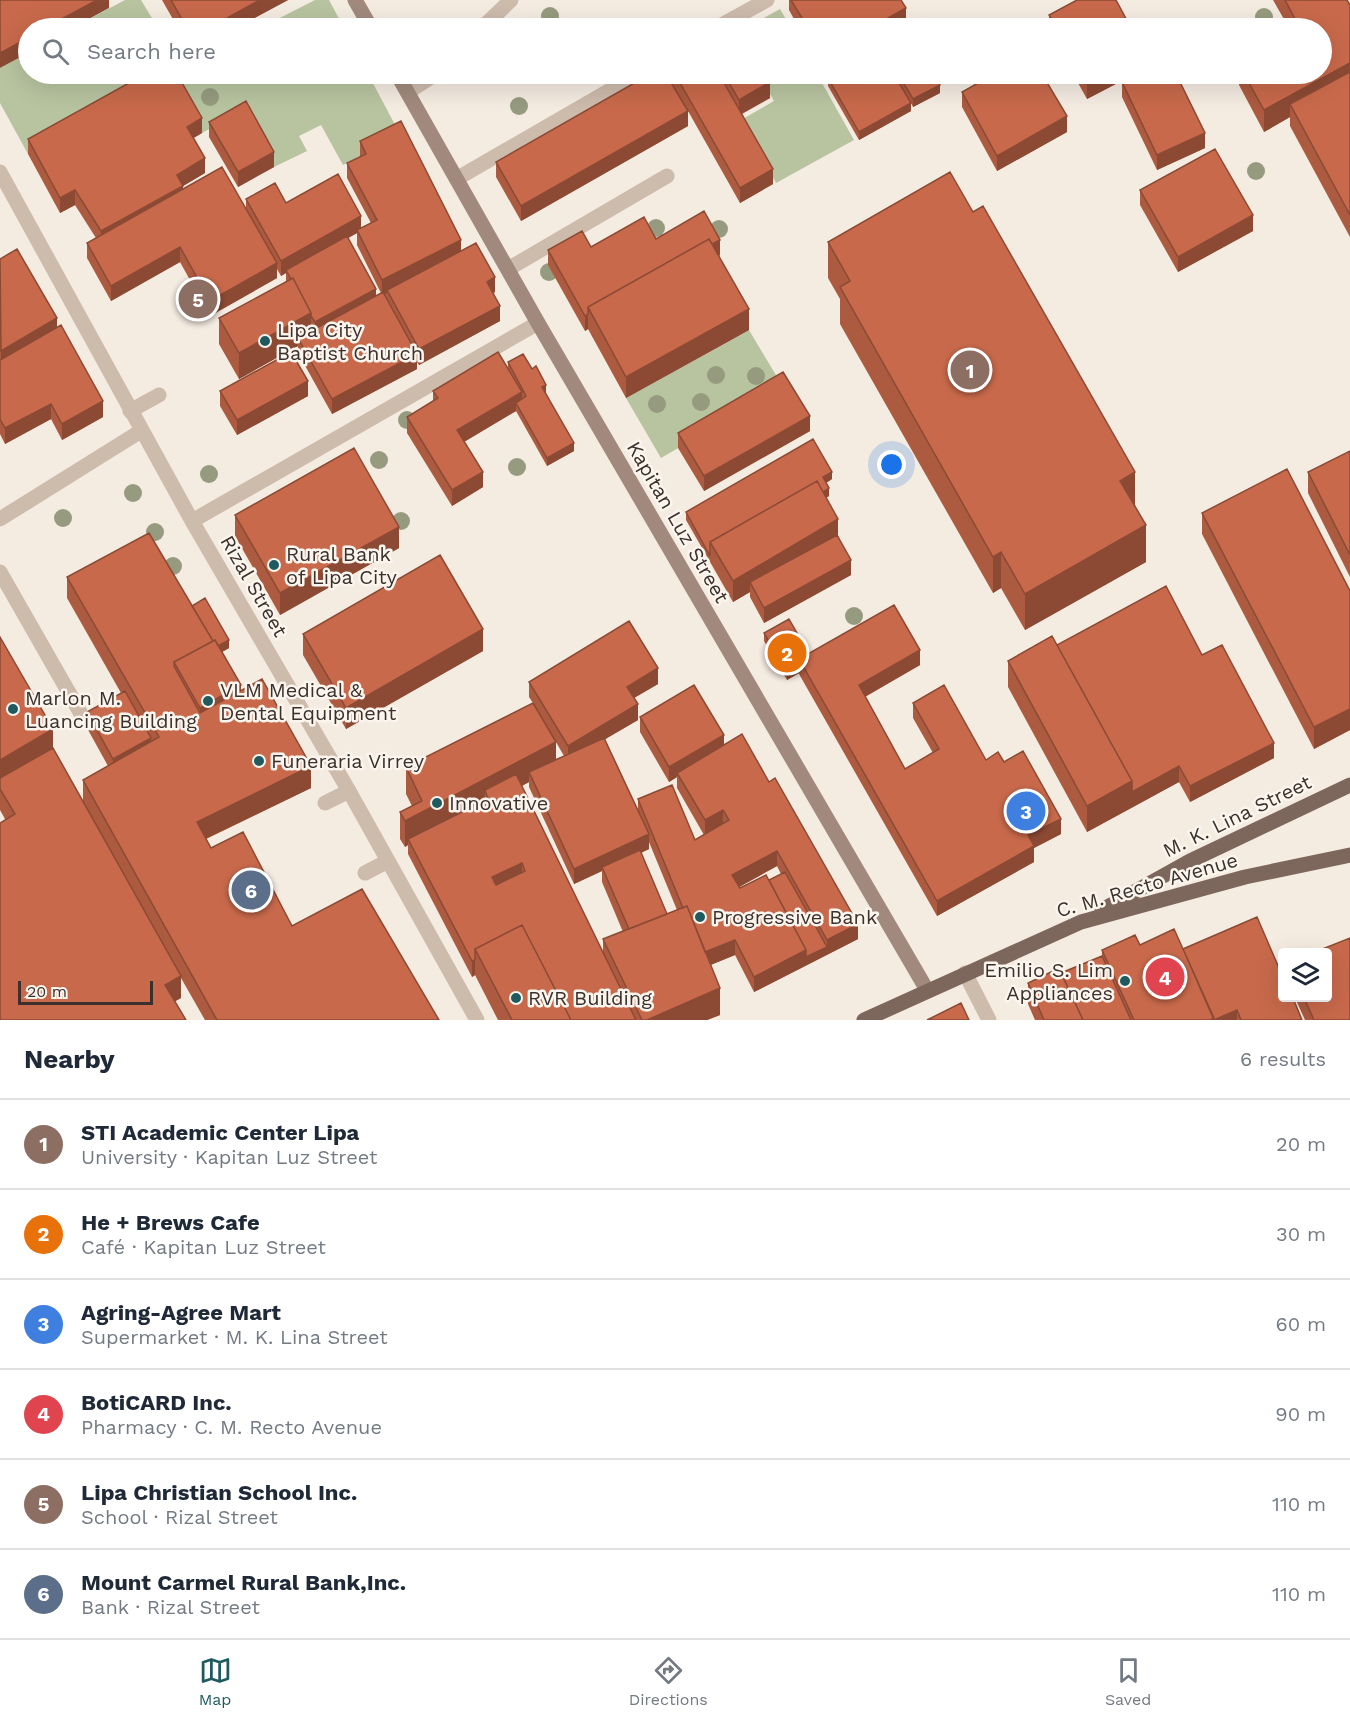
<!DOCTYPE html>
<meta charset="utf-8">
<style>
body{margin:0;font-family:"Work Sans",sans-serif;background:#f2f2f3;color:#1f2937}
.controls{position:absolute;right:18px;bottom:18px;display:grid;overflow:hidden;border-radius:6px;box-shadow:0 6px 24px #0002}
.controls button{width:54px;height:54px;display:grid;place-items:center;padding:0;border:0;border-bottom:2px solid #e0e1e3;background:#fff;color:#1f2937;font:30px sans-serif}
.scale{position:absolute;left:18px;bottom:15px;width:135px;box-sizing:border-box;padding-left:6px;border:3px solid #3b302b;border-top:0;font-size:16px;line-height:21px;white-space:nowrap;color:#3b302b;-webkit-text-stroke:4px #fbf5ee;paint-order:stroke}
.you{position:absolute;left:892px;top:465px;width:21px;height:21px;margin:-15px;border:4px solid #fff;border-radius:50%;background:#1a73e8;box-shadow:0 0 0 9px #1a73e833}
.badge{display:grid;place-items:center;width:39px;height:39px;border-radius:50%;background:#1f5a5e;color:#fff;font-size:20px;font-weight:700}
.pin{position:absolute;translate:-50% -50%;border:3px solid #fff;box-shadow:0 2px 6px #0006}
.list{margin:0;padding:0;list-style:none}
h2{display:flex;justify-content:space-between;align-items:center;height:78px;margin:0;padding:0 24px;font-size:26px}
h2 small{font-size:20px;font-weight:400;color:#747a83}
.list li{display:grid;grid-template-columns:39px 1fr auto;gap:18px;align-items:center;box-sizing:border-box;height:90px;padding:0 24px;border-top:2px solid #e0e1e3}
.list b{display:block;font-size:22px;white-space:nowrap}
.list p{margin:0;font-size:20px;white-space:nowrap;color:#747a83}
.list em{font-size:20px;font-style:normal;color:#747a83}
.icon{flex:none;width:33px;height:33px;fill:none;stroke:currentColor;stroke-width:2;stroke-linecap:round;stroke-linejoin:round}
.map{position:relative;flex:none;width:1350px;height:1020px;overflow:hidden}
.search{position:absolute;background:#fff;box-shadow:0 6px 24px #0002;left:18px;right:18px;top:18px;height:66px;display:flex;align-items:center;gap:15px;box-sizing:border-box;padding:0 21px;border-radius:33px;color:#747a83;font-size:22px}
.sheet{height:618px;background:#fff}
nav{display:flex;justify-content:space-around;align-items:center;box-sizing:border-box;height:84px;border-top:2px solid #e0e1e3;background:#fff;font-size:16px;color:#747a83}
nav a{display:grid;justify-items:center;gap:3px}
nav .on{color:#1f5a5e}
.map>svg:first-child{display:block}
</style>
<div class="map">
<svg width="1350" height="1020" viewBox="0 0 1350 1020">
<rect width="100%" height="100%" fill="#f4ebe1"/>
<path fill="#b8c4a0" d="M125,0H141L158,28H72Z
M315,0H329L344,28H260Z
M780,9L791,28H746Z
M28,53V74H368L401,136L343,165L321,125L299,136L307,151L274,167L242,111L202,133L28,154L0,103V68Z
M759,74H817L854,140L776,183L741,120L774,101Z
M749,330L783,387L661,458L626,398Z"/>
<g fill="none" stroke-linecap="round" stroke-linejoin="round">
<path stroke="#cdbbac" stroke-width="15" d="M482,28L511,0
M408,92L436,74
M508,269L667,176
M130,411L159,395
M0,572L80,712
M325,803L349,791
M365,873L388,861"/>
<path stroke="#cdbbac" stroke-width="15" d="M716,28L767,0
M0,172L192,521L349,791L477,1020
M458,178L638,74
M0,519L141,431
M192,521L538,323
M965,973L989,1020"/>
<path stroke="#a18a7d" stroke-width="15" d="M355,0L371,28
M397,74L538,323L927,990"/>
<path stroke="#7d675c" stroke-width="15" d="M1102,910L1190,861L1350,785
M864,1020L1081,922L1245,877L1350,855"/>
</g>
<g fill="#969b7f">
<circle cx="550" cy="16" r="9"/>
<circle cx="1264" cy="17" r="9"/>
<circle cx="210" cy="97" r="9"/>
<circle cx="519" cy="106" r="9"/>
<circle cx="1256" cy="171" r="9"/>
<circle cx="656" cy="228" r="9"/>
<circle cx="719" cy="229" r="9"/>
<circle cx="549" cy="272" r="9"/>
<circle cx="716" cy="375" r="9"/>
<circle cx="756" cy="376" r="9"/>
<circle cx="701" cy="402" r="9"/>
<circle cx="657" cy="404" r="9"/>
<circle cx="407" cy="420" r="9"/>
<circle cx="379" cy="460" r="9"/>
<circle cx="517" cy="467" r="9"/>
<circle cx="209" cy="474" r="9"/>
<circle cx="133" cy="493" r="9"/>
<circle cx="63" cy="518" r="9"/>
<circle cx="401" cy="521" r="9"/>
<circle cx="155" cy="532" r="9"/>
<circle cx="173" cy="566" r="9"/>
<circle cx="854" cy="616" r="9"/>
</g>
<path fill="#ac5a40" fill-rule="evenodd" d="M162,0H288L236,28H178Z
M789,0H901L906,23L896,28H799L789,10Z
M1273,0H1347L1350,5V237L1290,126V117L1264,132L1239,85V74H1322V28H1289Z
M1049,15L1131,28H1049Z
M668,74H765L770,98L742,114L773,184L740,203L688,111V126L521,221L496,177V162L668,76Z
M825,74H934L940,93L913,107L911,103V111L859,140L828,86V78Z
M1073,74H1135L1087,99Z
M1122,82L1205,148L1157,170L1122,97Z
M962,92L1067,132L997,171L962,107Z
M209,122L274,167L238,187L209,137Z
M202,133L193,138L205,173L183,186V189L246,208V199L286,203L361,228L371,223L347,178V163L360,157V141L461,250L495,292L493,293L500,321L419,365L417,362V369L332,414L298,353V346L239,379L219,344V318L286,282V273L281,276L277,269V278L210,316L180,262L111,301L87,258V243L96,238L75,205L60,213L28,154V139ZM357,233V245L381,293L376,296L348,238Z
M1140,190L1253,231L1178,272L1140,205Z
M656,239L720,255L719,256L749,330L626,398L588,329L585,331L548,265V250L591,247Z
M828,242L1135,505L1146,562L1025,630L1001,588L993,593L840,324V299L828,278Z
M0,259L57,328L103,417L62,440L51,419L5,444L0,434Z
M508,362L546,393L574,451L547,466L516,411L464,442L483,487L452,506L407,433V417L433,401V391L508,369Z
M220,391L308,396L237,435L220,406Z
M810,431L704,491L678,448V433Z
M1350,451V577L1308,493V472Z
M832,479L826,483L829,496L826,498L851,575L764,623L750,597V592L733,602L686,520V512Z
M1202,513L1350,591V730L1314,749L1202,534Z
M235,515L399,548L280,615L235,536Z
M67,577L192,606L229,648L222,652L241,691L311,788L206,839L211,848L292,926L439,1020H205L181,978V998L175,1001L5,819L0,810V637L53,749L83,801V780L108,766L87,728V712L121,693L67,598Z
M764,633L809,654L920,665L865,697L905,769L933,753L913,718V703L986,760L1004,762L1061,834L1034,848V862L937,916L799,674V673L787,680L764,641Z
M303,634L483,651L346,729L303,655Z
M1057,645L1202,655L1274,758L1190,802L1179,782L1087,832L1008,687V661Z
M529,682L658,684L634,698L638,720L605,739L638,810V799L695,840L704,835L677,788V777L669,782L640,732V717L724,745L858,939L754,992L735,955L710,965L720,1015L707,1020H498L475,975L472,977L408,854V845L405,847L400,839V812L412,806L406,794V767L533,703L529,697ZM556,742L564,756L556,759ZM529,782V787L574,884L602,871V882L623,932L603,939V952L522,786ZM649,842L677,910L667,914L641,853L649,849ZM777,866L781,874L769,880L740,888L739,887Z
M1140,945L1183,949L1302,1020H1035L1028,1004V983L1061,973L1102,956V950Z
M1295,998H1328L1350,1020H1305Z"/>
<path fill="#8c4a34" d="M97,0H109V8L72,28H45Z
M260,0H288L236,28H209Z
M906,8V23L896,28H872V27Z
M28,38V53L0,68V53Z
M1350,63V85L1290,104V117L1264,132V110Z
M1107,74H1135L1087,99V84Z
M770,82V98L739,115V100Z
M940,85V93L913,107V99Z
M911,103V111L859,140V132Z
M688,111V126L521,221V206Z
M1067,116V132L997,171V156Z
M202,118V133L187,142V127Z
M1205,133V148L1157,170V155Z
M274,152V167L238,187V172Z
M205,158V173L183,186V201L101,246V231L177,175Z
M773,169V184L740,203V188Z
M75,190V205L60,213V198Z
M1253,215V231L1178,272V257Z
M361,216V231L357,230V233L288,272L286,270V273L281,276V261Z
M461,240V255L387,290V293L382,295V280Z
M720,240V255L597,324L590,313Z
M180,247V262L111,301V286Z
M277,263V278L210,316V301Z
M495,277V292L487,297V282Z
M376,289V304L315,337V322Z
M500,306V321L419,365V349Z
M749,309V330L626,398V377Z
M311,313V339L298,338V346L239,379V353Z
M588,314V329L585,331V316Z
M57,318V333L1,366V351Z
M417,354V369L332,414V399Z
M308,381V396L237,435V420Z
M546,385V393L542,395V387Z
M522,392V407L516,403V411L457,446V430Z
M103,401V417L62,440V424Z
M51,404V419L5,444V428Z
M810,416V431L704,491V476Z
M574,443V451L547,466V458Z
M483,472V487L452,506V490Z
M832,472V479L823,485V477Z
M1135,472V509L1120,481Z
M829,488V496L720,558Z
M838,519V541L750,582V592L733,602V581Z
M1146,525V562L1025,630V594Z
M399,527V548L280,615V593Z
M1001,552V588L993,593V557Z
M851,560V575L764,623V608Z
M483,629V651L346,729V708Z
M229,640V648L215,656L176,665Z
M920,650V665L859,700V685Z
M799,665V673L787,680V672Z
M658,668V684L627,702V687Z
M241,685V712L200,735V708Z
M638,704V720L568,761V746Z
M1350,709V730L1314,749V727Z
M53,729V755L0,786V760Z
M724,735V750L677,773V777L669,782V767Z
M151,738V753L113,774V759Z
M556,742V768L529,772V782L488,803V799L485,790V805L408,839V845L405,847V821Z
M1274,743V758L1190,802V786Z
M311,766V788L197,843V822Z
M1179,766V782L1087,832V806L1132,781Z
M723,810V825L705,836V820Z
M1061,819V834L1034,848V862L937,916V901L1028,835Z
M649,834V849L603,870L602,867V871L574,884V869Z
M777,851V866L732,891V875Z
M522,863V878L492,892V877Z
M858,924V939L754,992V977L806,950L827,947V940Z
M735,940V955L701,969V954Z
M475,960V975L472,977V961Z
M181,976V998L165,1007V985Z
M720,988V1015L707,1020H647Z
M1237,1010V1020H1210Z"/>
<path fill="#c8694b" stroke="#8c4a34" stroke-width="1.5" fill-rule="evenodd" d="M0,0H97L45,28H28V38L0,53Z
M171,0H260L209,28H187Z
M791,0H901L906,8L872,27L873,28H808Z
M1077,0H1116L1131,28H1057L1049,15Z
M1285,0H1347L1350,5V63L1264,110L1244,74H1322V28H1300Z
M736,23L739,28H725Z
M1350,72V215L1290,104Z
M145,74H177L202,118L187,127L205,158L177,175L183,186L101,231L75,190L60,198L28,139Z
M650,74H666L688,111L521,206L496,162Z
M675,74H719L773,169L740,188Z
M724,74H765L770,82L739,100Z
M836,74H894L911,103L859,132L828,78Z
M898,74H934L940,85L913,99Z
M994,74H1042L1067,116L997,156L962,92Z
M1082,74H1107L1087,84Z
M1139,74H1176L1205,133L1157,155L1122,82Z
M246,101L274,152L238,172L209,122Z
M401,121L461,240L382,280L357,230L377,220L347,163L366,154L360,141Z
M1215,149L1253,215L1178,257L1140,190Z
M222,167L277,263L210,301L180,247L111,286L87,243Z
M950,172L973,212L983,206L1135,472L1120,481L1146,525L1025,594L1001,552L993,557L840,287L850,281L828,242Z
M338,174L361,216L281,261L246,199L275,183L286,203Z
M704,211L720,240L712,244L709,239L588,307V314L585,316L548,250L582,231L591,247L644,217L656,239Z
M347,236L376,289L315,322L311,316V313L293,278L291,279L286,270Z
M709,239L749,309L626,377L588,307Z
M476,243L495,277L487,282L500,306L419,349L387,290Z
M17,249L57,318L1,351L0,259Z
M293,278L311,313L239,353L219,318Z
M383,292L417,354L332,399L298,338Z
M61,325L103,401L62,424L51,404L5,428L0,419V360Z
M291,352L308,381L237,420L220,391Z
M498,352L522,392L457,430L483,472L452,490L407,417L438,398L433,391Z
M523,354L532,369L536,366L546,385L542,387L574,443L547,458L516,403L526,396L508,362Z
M783,372L810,416L704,476L678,433Z
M813,439L832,472L823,477L829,488L823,492L817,481L710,542V556L686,512Z
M354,448L399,527L280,593L235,515Z
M1350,451V555L1308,472Z
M1287,469L1350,591V709L1314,727L1202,513Z
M817,481L838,519L733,581L710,542Z
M149,533L213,641L174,662V666L200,713L262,679L311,766L197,822L211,848L243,832L292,926L362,889L439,1020H217L83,780L159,737L67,577Z
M837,535L851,560L764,608L750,582Z
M440,555L483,629L346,708L303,634Z
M1166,586L1202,655L1222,645L1274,743L1190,786L1179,766L1132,792V781L1057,645Z
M205,598L229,640L218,646L215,640L213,641L192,606Z
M894,605L920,650L859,685L905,769L939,749L913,703L944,685L986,760L998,752L1004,762L1023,751L1061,819L1028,835L1034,846L937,901L799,659Z
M789,619L809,654L799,659V665L787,672L764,633Z
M629,621L658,668L627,687L638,704L568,746L529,682Z
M1052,636L1132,781L1087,806L1008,661Z
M0,637L53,729L0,760Z
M215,640L241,685L200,708L174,662Z
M694,685L724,735L669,767L640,717Z
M125,691L151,738L113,759L87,712Z
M533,703L556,742L405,821L400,812L422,801L406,767Z
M742,734L769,782L775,778L858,924L827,940L777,851L732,875L740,888L766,875L806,950L754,977L735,940L705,952L687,906L683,908L638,799L672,785L695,840L729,820L723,810L705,820L677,773Z
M604,738L649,834L574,869L529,772Z
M53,748L181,976L165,985L186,1020H0V823L15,814L0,789V778Z
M516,774L636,1020H571L522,925L475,949V960L472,961L408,839L488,799L485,790ZM522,863L525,871L496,885L492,877Z
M640,850L667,914L629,929L602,867Z
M785,872L827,947L806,957V950L769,880Z
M687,906L720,988L647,1020H642L603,939Z
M1257,917L1282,975V998H1293L1302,1020H1241L1237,1010L1214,1020L1183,949Z
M522,925L571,1020H512L475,949Z
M1174,929L1214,1018L1210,1020H1134L1102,950L1135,935L1140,945Z
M1350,938V1020H1314L1304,998H1328V952H1315Z
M1102,956L1131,1020H1083L1061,973Z
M1059,968L1083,1020H1044L1028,983Z
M961,1003L969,1020H927Z"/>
<g fill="#1f5a5e" stroke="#fbf5ee" stroke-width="2">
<circle cx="265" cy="341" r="6"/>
<circle cx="274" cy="565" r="6"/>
<circle cx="208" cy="701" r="6"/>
<circle cx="13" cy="709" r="6"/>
<circle cx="259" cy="761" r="6"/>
<circle cx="437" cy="803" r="6"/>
<circle cx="700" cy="917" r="6"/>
<circle cx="1125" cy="981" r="6"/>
<circle cx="516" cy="998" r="6"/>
</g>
<g text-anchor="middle" stroke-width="5" stroke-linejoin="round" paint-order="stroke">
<g font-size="20" fill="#3b302b" stroke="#fbf5ee" text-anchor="start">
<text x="277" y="337">Lipa City<tspan x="277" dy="23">Baptist Church</tspan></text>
<text x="286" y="561">Rural Bank<tspan x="286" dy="23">of Lipa City</tspan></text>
<text x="220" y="697">VLM Medical &amp;<tspan x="220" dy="23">Dental Equipment</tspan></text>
<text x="25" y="705">Marlon M.<tspan x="25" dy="23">Luancing Building</tspan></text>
<text x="271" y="768">Funeraria Virrey</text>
<text x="449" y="810">Innovative</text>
<text x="712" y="924">Progressive Bank</text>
<text x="1113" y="977" text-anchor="end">Emilio S. Lim<tspan x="1113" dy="23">Appliances</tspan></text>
<text x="528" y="1005">RVR Building</text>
</g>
<g font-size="20" fill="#3b302b" stroke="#fbf5ee">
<text transform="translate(678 522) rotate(60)" y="7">Kapitan Luz Street</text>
<text transform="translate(254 586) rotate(60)" y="7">Rizal Street</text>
<text transform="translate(1237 816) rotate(-26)" y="7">M. K. Lina Street</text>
<text transform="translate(1147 885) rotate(-16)" y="7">C. M. Recto Avenue</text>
</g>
</g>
</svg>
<div class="controls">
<button><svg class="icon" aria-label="layers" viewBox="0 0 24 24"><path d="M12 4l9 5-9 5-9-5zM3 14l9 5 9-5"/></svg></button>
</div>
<div class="scale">20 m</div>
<div class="you"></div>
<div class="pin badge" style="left:970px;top:370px;background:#8d6e63">1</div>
<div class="pin badge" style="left:787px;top:653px;background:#e8710a">2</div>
<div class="pin badge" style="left:1026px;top:811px;background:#3f7fe0">3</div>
<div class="pin badge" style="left:1165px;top:977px;background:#e0444e">4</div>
<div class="pin badge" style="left:198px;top:299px;background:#8d6e63">5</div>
<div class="pin badge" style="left:251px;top:890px;background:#5c6f8a">6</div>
<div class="search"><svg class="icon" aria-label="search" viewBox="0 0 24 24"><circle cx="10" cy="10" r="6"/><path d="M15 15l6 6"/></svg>Search here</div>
</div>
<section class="sheet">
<h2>Nearby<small>6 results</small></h2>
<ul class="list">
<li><span class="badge" style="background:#8d6e63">1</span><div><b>STI Academic Center Lipa</b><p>University · Kapitan Luz Street</p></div><em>20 m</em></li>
<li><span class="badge" style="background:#e8710a">2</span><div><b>He + Brews Cafe</b><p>Café · Kapitan Luz Street</p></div><em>30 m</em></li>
<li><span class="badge" style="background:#3f7fe0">3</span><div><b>Agring-Agree Mart</b><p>Supermarket · M. K. Lina Street</p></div><em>60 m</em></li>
<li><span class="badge" style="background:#e0444e">4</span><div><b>BotiCARD Inc.</b><p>Pharmacy · C. M. Recto Avenue</p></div><em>90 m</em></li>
<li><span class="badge" style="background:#8d6e63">5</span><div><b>Lipa Christian School Inc.</b><p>School · Rizal Street</p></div><em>110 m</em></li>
<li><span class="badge" style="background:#5c6f8a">6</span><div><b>Mount Carmel Rural Bank,Inc.</b><p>Bank · Rizal Street</p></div><em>110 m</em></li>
</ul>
</section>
<nav>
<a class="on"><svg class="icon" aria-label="map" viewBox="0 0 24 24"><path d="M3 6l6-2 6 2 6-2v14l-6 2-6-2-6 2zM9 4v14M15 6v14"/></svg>Map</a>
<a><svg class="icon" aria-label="directions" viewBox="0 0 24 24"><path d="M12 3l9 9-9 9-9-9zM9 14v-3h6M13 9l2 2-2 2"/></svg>Directions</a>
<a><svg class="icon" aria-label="saved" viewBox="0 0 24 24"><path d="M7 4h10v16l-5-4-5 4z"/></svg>Saved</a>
</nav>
